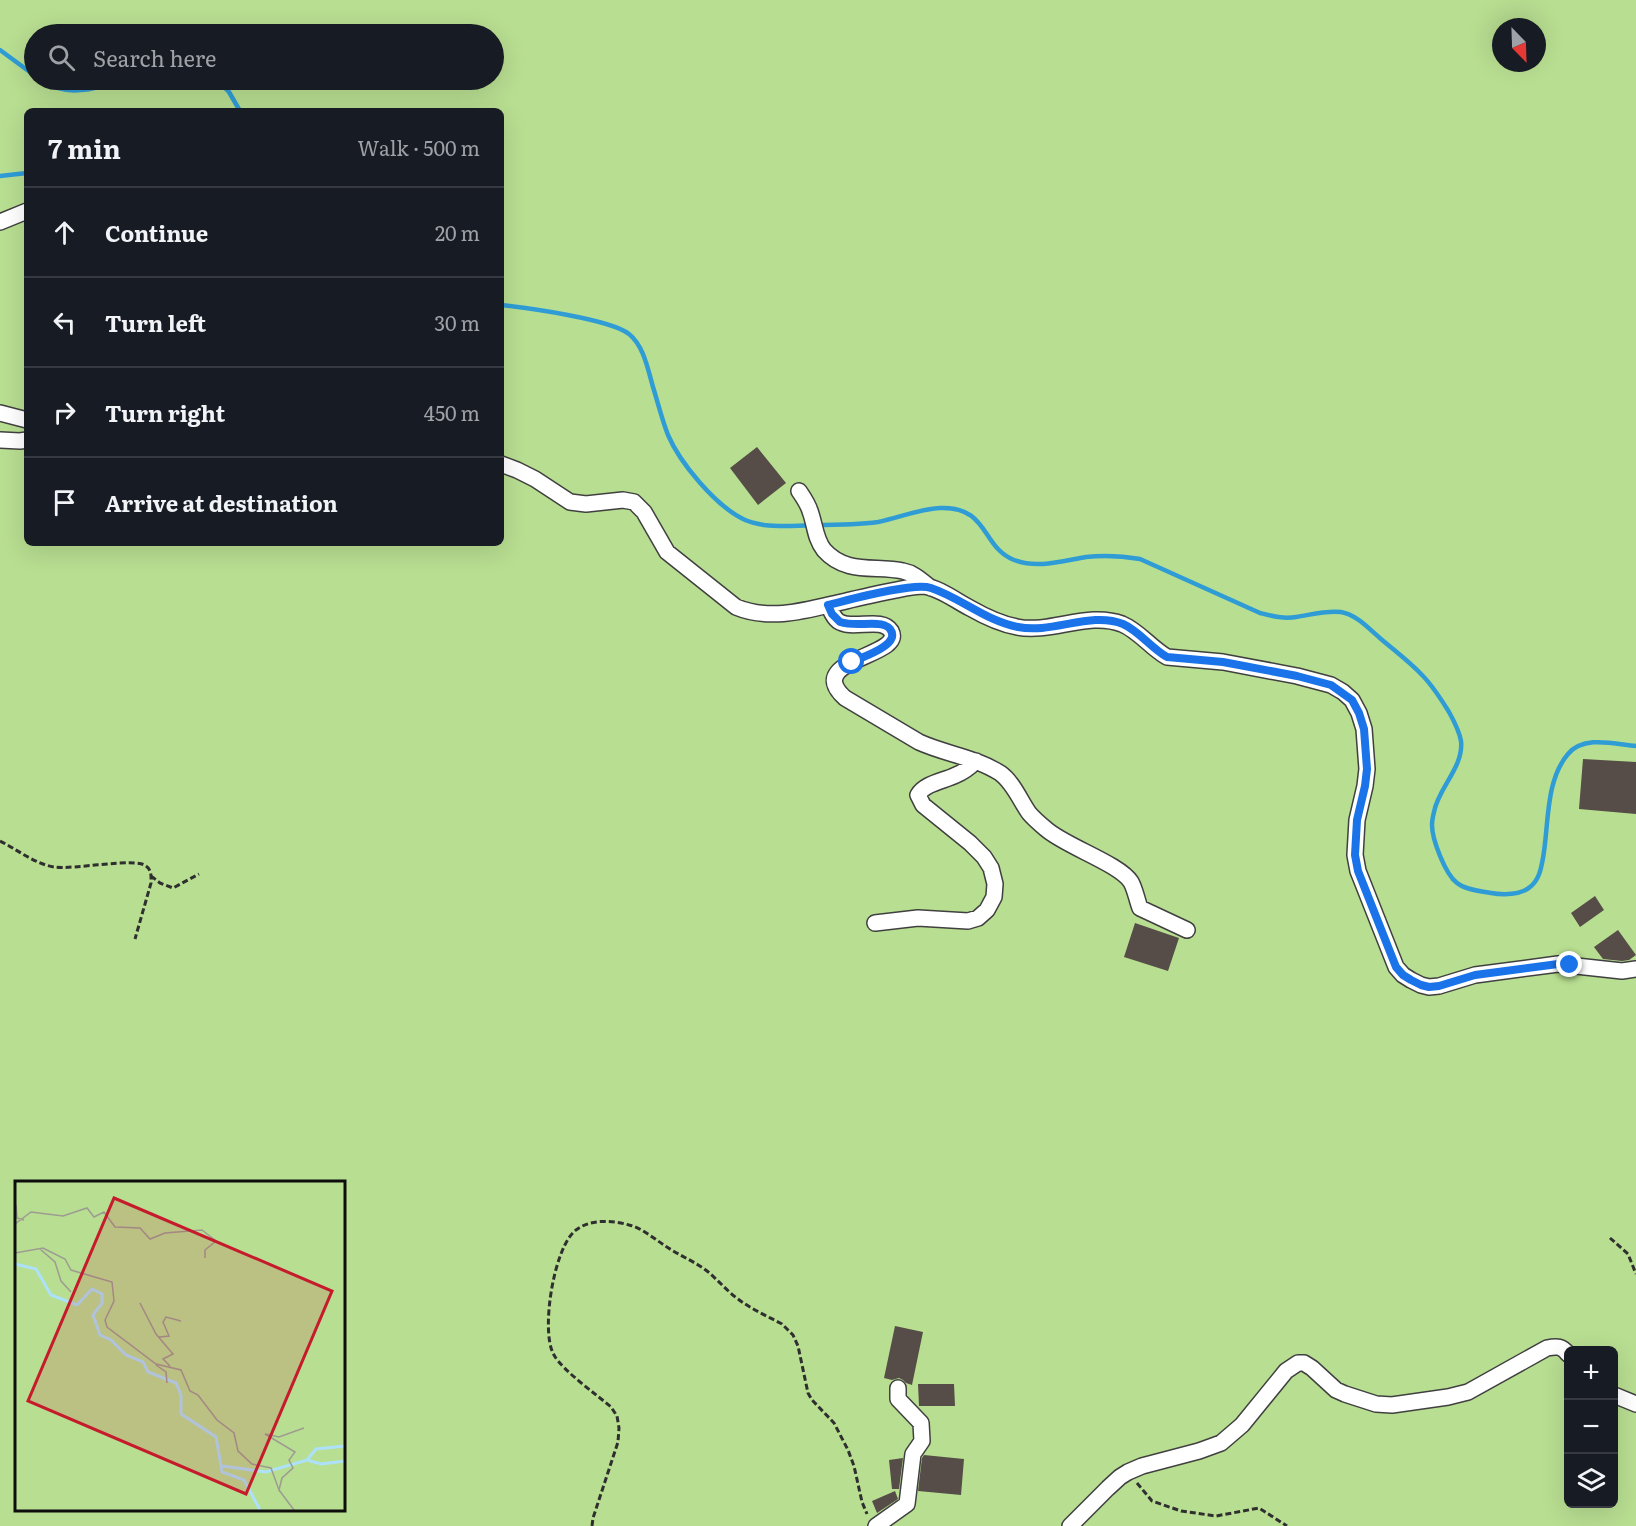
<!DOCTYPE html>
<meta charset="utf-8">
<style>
body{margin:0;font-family:Literata,serif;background:#20242c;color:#f1f3f6}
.controls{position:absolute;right:18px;bottom:18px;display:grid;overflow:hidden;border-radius:9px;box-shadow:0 6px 24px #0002}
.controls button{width:54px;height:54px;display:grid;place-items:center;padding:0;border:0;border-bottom:2px solid #363941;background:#171b24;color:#f1f3f6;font:30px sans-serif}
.compass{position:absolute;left:1492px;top:18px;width:54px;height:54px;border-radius:50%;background:#171b24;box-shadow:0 6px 24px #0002;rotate:157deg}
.stop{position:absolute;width:18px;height:18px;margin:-14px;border:4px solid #1a73e8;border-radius:50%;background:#fff}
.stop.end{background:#1a73e8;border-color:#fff;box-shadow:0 2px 6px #0008}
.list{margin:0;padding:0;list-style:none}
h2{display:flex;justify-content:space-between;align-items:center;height:78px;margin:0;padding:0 24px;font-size:26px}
h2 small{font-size:20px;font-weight:400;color:#9ea1a6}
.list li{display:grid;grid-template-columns:39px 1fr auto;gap:18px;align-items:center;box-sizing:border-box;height:90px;padding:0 24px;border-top:2px solid #363941}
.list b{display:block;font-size:22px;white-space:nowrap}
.list em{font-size:20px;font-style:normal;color:#9ea1a6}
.icon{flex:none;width:33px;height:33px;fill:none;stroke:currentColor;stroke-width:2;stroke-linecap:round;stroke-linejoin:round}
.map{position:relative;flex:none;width:1636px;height:1526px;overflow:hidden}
.search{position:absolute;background:#171b24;box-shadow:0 6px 24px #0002;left:24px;top:24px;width:480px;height:66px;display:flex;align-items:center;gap:15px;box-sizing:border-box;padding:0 21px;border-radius:33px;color:#9ea1a6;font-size:22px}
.panel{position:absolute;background:#171b24;box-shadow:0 6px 24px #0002;left:24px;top:108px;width:480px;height:438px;border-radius:9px}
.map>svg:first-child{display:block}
</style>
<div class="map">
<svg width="1636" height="1526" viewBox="0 0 1636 1526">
<rect width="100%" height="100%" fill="#fffaec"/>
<path fill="#b8de91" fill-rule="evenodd" d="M0,0H1636V1526H0ZM1501,27H1537V63H1501ZM34,34H494V80H34ZM27,111H501V543H27ZM16,1182H344V1510H16ZM1568,1350H1614V1504H1568Z"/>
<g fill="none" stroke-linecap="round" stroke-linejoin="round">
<path stroke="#2f9cd6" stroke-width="4.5" d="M0,50L34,75
M41,80C66,98 95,89 122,80
M217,80L229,92L240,111
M0,176L27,173
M501,305C527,308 610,319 629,334C644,346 648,370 653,387C658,403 662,420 668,435C680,463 715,505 743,519C749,522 758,524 764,525C780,527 798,526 814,525C835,525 857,525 878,522C898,518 919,509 940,508C989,506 981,547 1014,560C1037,569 1062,561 1086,557C1104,555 1122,556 1140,559L1260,613C1272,616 1283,619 1296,617C1310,615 1326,610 1341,612C1357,615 1369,629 1381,639C1395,651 1410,662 1422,675C1433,686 1441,699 1449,712C1454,721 1459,730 1461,741C1464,767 1438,788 1434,812C1433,816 1432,821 1432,825C1432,839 1445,874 1457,883C1466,890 1480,891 1491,893C1503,895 1521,895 1530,887C1539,880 1541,869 1543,858C1549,825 1545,781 1568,754C1584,735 1614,744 1636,746"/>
</g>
<path fill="#564d48" d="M757,447L786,483L758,505L730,468Z
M1583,759L1636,762V814L1579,809Z
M1595,896L1604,910L1580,927L1571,913Z
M1135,923L1179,938L1168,971L1124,957Z
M1618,930L1636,955L1629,960L1622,961L1603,959L1594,947Z
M895,1326L923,1332L912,1385L906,1383L903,1380L899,1378L892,1380L884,1378Z
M918,1384H954L955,1406H919Z
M924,1455L964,1459L961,1495L918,1491L922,1458Z
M903,1458L899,1489H892L889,1460Z
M895,1491L898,1499L877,1513L872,1501Z"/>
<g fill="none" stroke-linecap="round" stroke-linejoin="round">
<g stroke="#404040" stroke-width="18">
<path id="minor" d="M0,222L27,211
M0,413L27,420
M0,440L20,441L27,440
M501,464L517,470L535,479L570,502L586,504L623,500L634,502L644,512L667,552L736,607C772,622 810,609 846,601C866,596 886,592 906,588C911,587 918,586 924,586C940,588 956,601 970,608C984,616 1001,624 1017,627C1051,634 1088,611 1122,624C1139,631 1151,648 1167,657L1223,662L1297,676L1331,685L1343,692L1352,700L1359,713L1364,729L1367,769L1365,786L1357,820L1355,855L1358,871L1396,967L1403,975L1411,980L1421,985L1429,987L1439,986L1475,975L1558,964L1622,971L1636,969
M799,491C803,497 808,504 810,511C815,524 815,539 824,550C846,575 876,565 903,571C914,573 922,581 931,588
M828,605C831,611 833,617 838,621C852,631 882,616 891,631C905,657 802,659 845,698L919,742C945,754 975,757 1000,773C1013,782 1020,800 1029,813C1034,819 1040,824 1046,829C1065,846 1120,864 1131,882C1135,889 1137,900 1140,908L1187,930
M875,923L918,918L968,921L978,918L987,910L994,897L995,884L991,868L984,857L970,843L923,805L918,795C925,783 944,781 956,775C964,772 970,767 976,761
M1614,1395L1636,1404
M876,1526L907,1504L913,1454L922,1441L921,1423L898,1399V1388
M1070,1526L1108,1488L1120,1477L1128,1472L1142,1466L1199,1451L1221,1443L1242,1425L1286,1371L1298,1363H1304L1312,1368L1336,1390L1345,1394L1376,1404L1392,1405L1448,1397L1468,1392L1547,1348C1557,1346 1562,1346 1568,1354"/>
</g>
<path stroke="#2f2f2f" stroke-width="3" stroke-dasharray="6 3" stroke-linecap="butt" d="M0,841C18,850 35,864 54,867C74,870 136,857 146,866C152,870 151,877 151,883L135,939
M151,876L160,883L173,888L199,874
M1610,1238L1628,1254L1636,1274
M1137,1483L1152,1501L1181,1511L1216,1516L1259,1508L1287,1526
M592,1526L593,1518L618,1442L619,1428L617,1416L611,1407C597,1395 562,1370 554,1355C540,1332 554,1246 576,1230C590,1219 612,1220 629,1225C642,1228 653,1238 664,1245C678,1255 694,1261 707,1271C718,1280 727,1291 738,1299C751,1309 767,1316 782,1324L793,1335L798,1346L808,1393L812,1400L834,1423L848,1450L854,1466L862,1502L867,1514"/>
<use href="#minor" stroke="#fff" stroke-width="15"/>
</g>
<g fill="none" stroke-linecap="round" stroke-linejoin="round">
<path stroke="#1a73e8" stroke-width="8" d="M852,662C862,657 902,645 890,629C888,626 882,624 878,624C865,623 853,626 840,622L832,614L828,605C849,600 913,582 931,588C961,598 986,621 1018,627C1052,634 1091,611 1123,624C1139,631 1151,648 1167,657L1223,662L1297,676L1331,685L1352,700L1359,713L1364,729L1367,769L1365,786L1357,820L1355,855L1358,871L1396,967L1403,975L1411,980L1421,985L1429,987L1439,986L1475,975L1558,964L1570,965"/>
</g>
<g transform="translate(15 1181)">
<rect width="330" height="330" fill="#fffaec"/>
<path d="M0,1H330V329H0Z" fill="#b8de91"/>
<path fill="none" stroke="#ade1fa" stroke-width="3" d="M0,83L21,88L36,114L62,124L77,108L87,113V122L78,134L85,154L96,159L111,174L128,181L133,191L161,202L166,214V233L201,256L207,291L229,299L245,329M292,279L301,268L330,265M207,285L251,291L292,279L306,283L330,280"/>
<path fill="none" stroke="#9e9b93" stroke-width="1.5" d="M1,24L2,37L9,39M0,43L16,31L48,35L72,27L79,36L89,31L100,46L125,47L135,58L150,52L187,49L201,60L190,69V77M25,68L40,81L46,100L56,111M0,72L28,67L50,78L56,89L97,101L99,120L90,139L92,146L141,183L166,189L175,210L183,214L202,239L219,252L223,270L237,283L256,287L264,309L267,297L278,287L274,279L280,271L250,253L264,256L289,247M125,122L141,153L158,173L148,178L155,185M144,156L154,155L148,141L151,136L166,140M141,184L151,191L152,202M264,309L279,329"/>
<path fill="#c61b2c" fill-opacity="0.15" stroke="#c61b2c" stroke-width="3" d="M99,17L317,110L231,313L13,220Z"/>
<rect width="330" height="330" fill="none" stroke="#0d0d0d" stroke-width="3"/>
</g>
</svg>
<div class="controls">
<button>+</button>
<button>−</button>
<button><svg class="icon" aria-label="layers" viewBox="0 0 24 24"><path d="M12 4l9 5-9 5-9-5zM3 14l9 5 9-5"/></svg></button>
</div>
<svg class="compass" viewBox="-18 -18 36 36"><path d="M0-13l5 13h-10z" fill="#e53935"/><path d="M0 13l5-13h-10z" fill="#9ea1a6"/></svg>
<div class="stop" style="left:852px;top:662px"></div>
<div class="stop end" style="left:1570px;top:965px"></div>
<div class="search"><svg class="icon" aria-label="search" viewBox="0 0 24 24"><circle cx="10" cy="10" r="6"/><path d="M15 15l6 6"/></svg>Search here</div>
<section class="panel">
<h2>7 min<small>Walk · 500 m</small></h2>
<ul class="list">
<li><svg class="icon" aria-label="ahead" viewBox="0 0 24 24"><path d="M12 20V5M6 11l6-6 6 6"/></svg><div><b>Continue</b></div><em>20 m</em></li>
<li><svg class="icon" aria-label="left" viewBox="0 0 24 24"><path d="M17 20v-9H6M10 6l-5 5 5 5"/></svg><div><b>Turn left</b></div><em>30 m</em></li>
<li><svg class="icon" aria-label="right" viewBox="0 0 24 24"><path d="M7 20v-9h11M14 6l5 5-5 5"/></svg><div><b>Turn right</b></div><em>450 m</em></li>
<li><svg class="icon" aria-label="arrive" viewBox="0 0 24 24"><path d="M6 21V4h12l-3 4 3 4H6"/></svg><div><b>Arrive at destination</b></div></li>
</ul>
</section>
</div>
